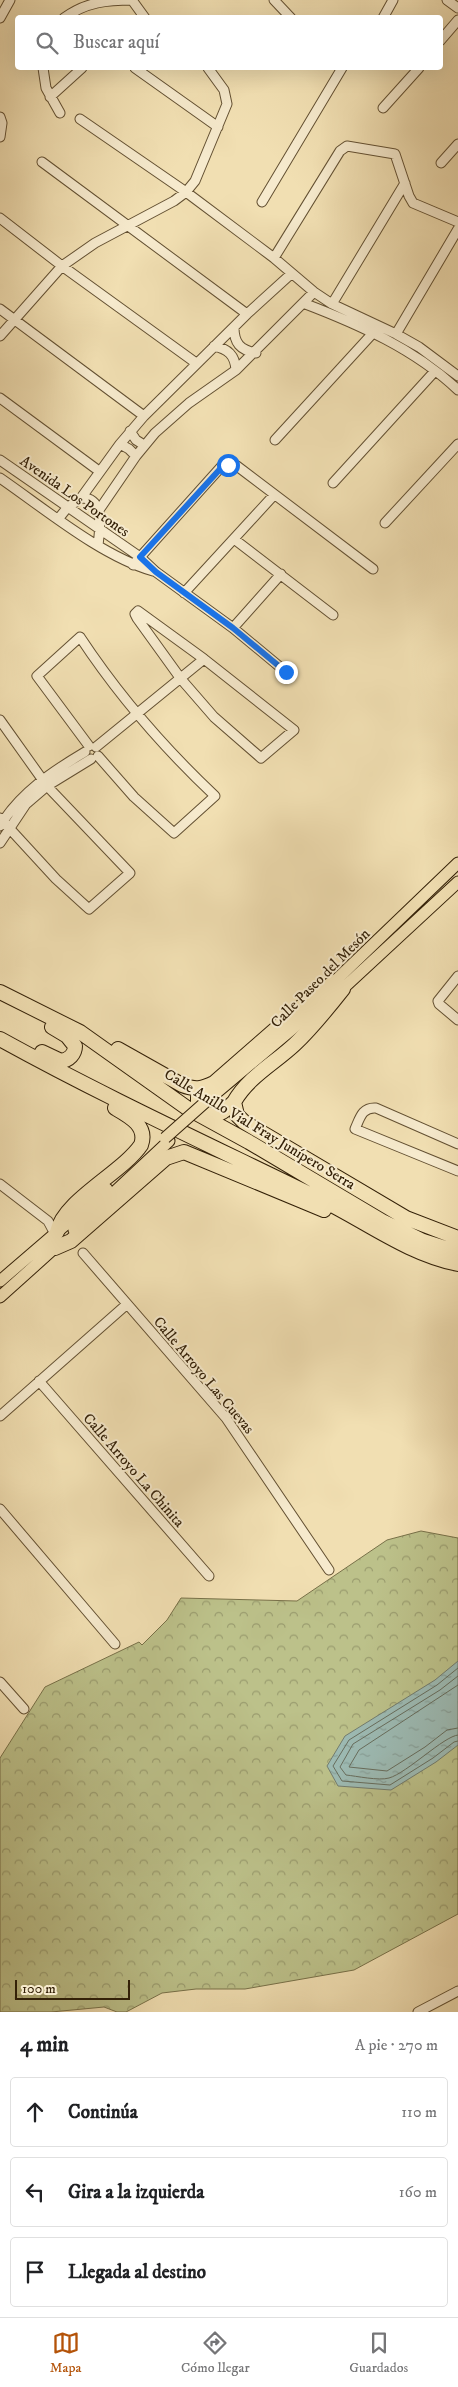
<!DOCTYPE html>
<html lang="es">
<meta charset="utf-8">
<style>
body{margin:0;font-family:"IM FELL DW Pica",serif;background:#f2f2f2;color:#202124}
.scale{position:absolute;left:15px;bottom:12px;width:115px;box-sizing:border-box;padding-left:5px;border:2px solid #342108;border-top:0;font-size:14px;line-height:18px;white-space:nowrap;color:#342108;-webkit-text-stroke:4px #f6eacd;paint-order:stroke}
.stop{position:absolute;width:15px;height:15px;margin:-11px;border:4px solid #1a73e8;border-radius:50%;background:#fff}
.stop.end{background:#1a73e8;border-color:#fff;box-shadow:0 1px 5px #0008}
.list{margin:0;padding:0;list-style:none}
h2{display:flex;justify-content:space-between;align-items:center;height:65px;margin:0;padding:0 20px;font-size:21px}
h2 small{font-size:16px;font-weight:400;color:#757577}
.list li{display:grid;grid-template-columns:32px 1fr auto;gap:15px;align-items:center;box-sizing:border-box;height:70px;margin:0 10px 10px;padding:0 10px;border:1px solid #e0e0e0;border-radius:5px}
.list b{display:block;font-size:19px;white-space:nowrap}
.list em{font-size:16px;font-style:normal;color:#757577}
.icon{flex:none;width:28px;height:28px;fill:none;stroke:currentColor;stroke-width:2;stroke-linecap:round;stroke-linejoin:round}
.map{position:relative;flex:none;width:458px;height:2012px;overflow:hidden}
.search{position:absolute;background:#fff;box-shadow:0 5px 20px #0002;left:15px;right:15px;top:15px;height:55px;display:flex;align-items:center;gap:12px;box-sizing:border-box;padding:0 18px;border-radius:5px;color:#757577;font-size:19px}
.sheet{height:305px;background:#fff}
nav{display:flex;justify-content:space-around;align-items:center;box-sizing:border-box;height:70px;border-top:1px solid #e0e0e0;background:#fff;font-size:14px;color:#757577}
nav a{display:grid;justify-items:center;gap:2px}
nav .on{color:#b45309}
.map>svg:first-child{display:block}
</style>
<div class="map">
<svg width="458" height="2012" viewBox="0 0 458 2012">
<defs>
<pattern id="forest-crowns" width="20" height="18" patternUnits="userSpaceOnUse" patternTransform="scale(1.25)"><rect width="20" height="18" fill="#bcc18a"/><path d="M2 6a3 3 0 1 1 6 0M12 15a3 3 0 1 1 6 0" fill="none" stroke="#9a9c6f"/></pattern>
<pattern id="water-ripples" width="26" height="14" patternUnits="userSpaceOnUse" patternTransform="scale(1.25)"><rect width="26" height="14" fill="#9dbbb4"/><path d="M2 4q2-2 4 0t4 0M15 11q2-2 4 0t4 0" fill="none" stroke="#88a099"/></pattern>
</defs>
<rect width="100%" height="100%" fill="#f1dfb2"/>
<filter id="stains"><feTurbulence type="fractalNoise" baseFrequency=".004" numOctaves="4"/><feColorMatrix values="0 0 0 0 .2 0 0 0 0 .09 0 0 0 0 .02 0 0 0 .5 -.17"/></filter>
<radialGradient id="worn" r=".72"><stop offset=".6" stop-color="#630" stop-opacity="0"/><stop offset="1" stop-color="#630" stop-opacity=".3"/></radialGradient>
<path fill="url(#forest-crowns)" stroke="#787149" d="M421,1531L458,1538V1914L354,1970L245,1989H196L162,1993L126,2012H117L104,2007L51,2012H0V1758L45,1687L139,1642L142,1645L167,1620L181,1598L297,1601L387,1540Z"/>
<path fill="url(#water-ripples)" stroke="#737d6f" d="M458,1661V1745L436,1762L391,1790L338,1786L327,1766L345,1736L435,1680Z"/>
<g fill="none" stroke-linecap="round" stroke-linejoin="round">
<path stroke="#686e5e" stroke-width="1" d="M458,1668L437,1685L349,1740L333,1766L342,1781L390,1785L433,1758L454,1742L458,1741
M458,1676L440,1690L353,1744L340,1767L346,1775C356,1776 379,1781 389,1778C407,1773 444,1736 458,1735
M458,1685L359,1750L349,1767L387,1771L425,1747L447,1730L458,1728"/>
<g stroke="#635032" stroke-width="11">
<path id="minor" d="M132,0L145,18
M274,0L291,18
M447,0L458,8
M0,18L10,0
M64,18C86,2 107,0 133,0
M383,18L393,0
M440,41L458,20
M43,68L46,88L60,113
M135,68L218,127
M50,97L82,68
M383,108L419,68
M0,117L2,123L0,137
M80,119L186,192L274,258L314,292L332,304L396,334L419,347L458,376
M42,162L247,314
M441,163L458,144
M262,202L342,68
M0,218L62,266L196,363
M274,258L340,151L347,146L395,154L409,196L413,203L458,222
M303,303C358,324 415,349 458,390
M332,304L405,183
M0,309L144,416
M234,327C234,343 240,350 256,353
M396,334L458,229
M0,336L62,266L95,243L174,201L186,192L195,181L227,104L224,90L208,68
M214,346C228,349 235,355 236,370
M0,398L99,471
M130,431L136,440L144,445
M275,440L373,333
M120,444L129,449L136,456
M0,460L140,557L156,572L233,628L286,672
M0,478C45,509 101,556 153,571
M333,483L435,371
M81,498C105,497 100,529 98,545
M99,510L136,456L155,433L189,403L236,370L314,292
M59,518L67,508L81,498L120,444L144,416L247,314L291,274
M385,523L458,444
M234,539L333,615
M133,565L221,467L228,465L237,466L373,569
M184,593L274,495
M138,611L204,659L294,730L261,758L214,717L181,679L137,618L135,614Z
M233,628L281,574
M0,720L47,786L130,873L89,909L56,879L0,818
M89,746L37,676L80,637C119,696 163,747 215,796L174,833L134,797L98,756
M96,747L204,659
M0,826C20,793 53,771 85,752
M0,843L26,804L47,786L91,759
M458,976L438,1001L439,1004L458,1020
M458,1144L376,1108C362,1107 360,1118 355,1129L458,1171
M0,1184L48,1221L55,1234
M83,1253L226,1418L329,1570
M39,1381L209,1576
M0,1416L127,1304
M0,1509L115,1644
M0,1682L24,1709
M418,2012L458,1991"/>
</g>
<g stroke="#342108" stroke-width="13">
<path id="major" d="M337,994L458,882
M210,1098L303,1020L334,982L458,863
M74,1230L169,1141
M0,1281L107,1189
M0,1297L60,1243"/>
</g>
<g stroke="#342108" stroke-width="16">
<path id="highway" d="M343,989C328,1008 313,1027 295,1044C275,1063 248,1077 234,1102L237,1115L244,1122L406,1218L458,1238
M0,992L80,1032L187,1108L249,1142L382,1221L423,1241L458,1252
M0,1039C105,1097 214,1147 322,1200C367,1222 408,1254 458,1264
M118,1049L182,1085C195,1090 202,1089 214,1083L301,1007L334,982
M42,1052L61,1061C69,1060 75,1054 75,1046L67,1036L52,1027
M205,1088L198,1097V1103L208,1115C220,1116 226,1110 234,1102
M57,1232C64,1200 122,1173 141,1145C148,1126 129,1116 115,1108
M55,1248L71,1241L166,1158L184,1152L324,1210"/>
</g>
<use href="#minor" stroke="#f6eacd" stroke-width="9"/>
<use href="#major" stroke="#f1dfb2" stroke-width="11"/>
<use href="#highway" stroke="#f1dfb2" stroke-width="14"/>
<g stroke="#342108" stroke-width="13" stroke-linecap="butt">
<path id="major-bridge" d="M165,1138L210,1098"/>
</g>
<use href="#major-bridge" stroke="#f1dfb2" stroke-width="11"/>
</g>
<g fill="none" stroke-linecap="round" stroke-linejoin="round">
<path stroke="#1a73e8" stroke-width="6" d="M228,465L221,468L140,557L156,572L233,628L286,672"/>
</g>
<g text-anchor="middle" stroke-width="4" stroke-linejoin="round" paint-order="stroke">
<g font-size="15" fill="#342108" stroke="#f6eacd">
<text transform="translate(75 496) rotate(35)" y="5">Avenida Los Portones</text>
<text transform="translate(320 978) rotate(-45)" y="5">Calle Paseo del Mesón</text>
<text transform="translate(260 1129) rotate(31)" y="5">Calle Anillo Vial Fray Junípero Serra</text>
<text transform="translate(204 1375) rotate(50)" y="5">Calle Arroyo Las Cuevas</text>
<text transform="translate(134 1470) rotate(49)" y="5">Calle Arroyo La Chinita</text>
</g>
</g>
<rect width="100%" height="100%" filter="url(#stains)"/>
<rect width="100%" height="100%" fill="url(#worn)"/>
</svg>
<div class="scale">100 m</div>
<div class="stop" style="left:228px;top:465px"></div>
<div class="stop end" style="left:286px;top:672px"></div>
<div class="search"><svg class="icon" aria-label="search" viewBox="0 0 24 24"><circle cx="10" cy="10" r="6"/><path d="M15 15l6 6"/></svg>Buscar aquí</div>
</div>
<section class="sheet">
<h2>4 min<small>A pie · 270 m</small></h2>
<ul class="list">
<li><svg class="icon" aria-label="ahead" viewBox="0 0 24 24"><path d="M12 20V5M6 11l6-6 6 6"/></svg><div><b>Continúa</b></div><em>110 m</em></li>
<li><svg class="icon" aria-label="left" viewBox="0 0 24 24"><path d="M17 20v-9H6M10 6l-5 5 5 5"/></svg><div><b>Gira a la izquierda</b></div><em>160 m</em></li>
<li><svg class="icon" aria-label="arrive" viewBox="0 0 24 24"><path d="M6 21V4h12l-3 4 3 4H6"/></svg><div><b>Llegada al destino</b></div></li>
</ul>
</section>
<nav>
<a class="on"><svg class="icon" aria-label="map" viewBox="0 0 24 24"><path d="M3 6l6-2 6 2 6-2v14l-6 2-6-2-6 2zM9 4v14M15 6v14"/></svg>Mapa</a>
<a><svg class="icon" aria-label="directions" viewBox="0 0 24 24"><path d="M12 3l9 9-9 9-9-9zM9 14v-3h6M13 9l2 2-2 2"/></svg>Cómo llegar</a>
<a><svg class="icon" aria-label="saved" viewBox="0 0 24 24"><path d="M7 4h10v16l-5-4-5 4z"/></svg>Guardados</a>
</nav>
